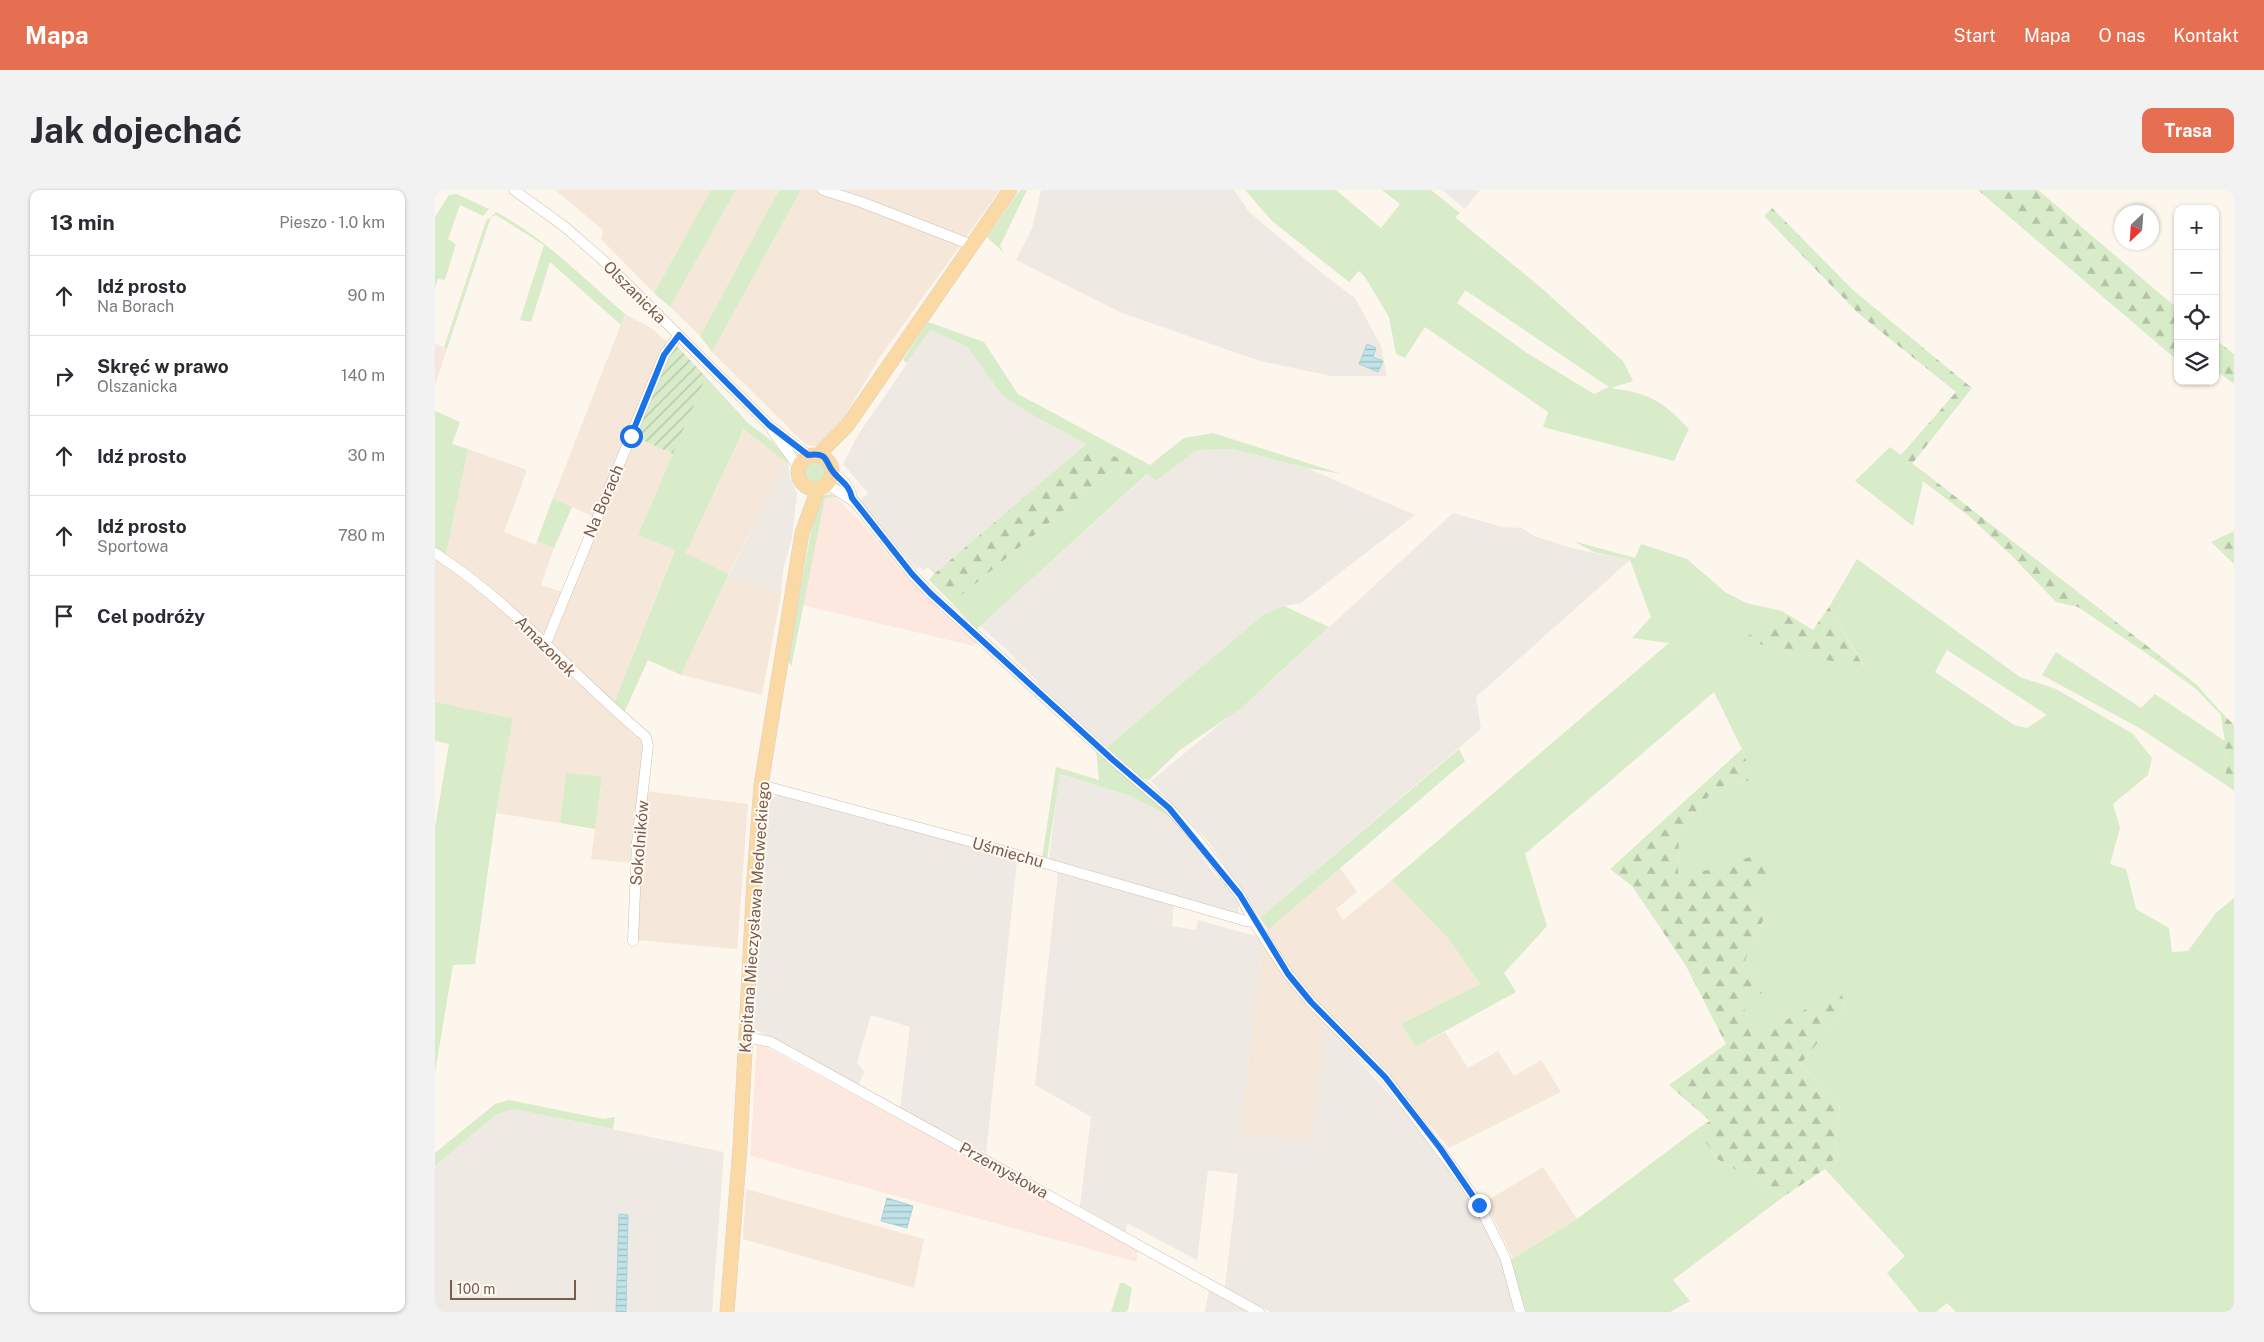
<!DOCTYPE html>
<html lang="pl">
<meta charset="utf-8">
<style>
body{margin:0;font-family:"Public Sans",sans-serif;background:#f2f2f3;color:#2b2b33}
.controls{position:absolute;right:15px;top:15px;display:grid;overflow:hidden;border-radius:10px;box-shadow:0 1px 4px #0004}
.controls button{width:45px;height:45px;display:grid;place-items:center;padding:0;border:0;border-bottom:1px solid #e1e1e2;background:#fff;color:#2b2b33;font:25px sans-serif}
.compass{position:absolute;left:1679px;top:15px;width:45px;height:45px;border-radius:50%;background:#fff;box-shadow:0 1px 4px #0004;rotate:205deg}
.scale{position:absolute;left:15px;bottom:12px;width:126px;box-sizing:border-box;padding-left:5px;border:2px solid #7a5c4d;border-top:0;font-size:14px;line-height:18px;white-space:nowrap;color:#7a5c4d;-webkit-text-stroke:4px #fffaf3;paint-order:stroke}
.stop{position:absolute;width:15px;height:15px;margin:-11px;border:4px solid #1a73e8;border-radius:50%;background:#fff}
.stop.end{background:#1a73e8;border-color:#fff;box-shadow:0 1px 5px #0008}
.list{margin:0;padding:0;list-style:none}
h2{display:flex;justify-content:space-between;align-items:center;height:65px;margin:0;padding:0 20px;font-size:21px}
h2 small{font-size:16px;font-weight:400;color:#7c7c81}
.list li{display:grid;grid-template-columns:32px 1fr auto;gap:15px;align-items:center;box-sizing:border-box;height:80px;padding:0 20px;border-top:1px solid #e1e1e2}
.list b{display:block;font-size:19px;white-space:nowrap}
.list p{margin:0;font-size:16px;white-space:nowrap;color:#7c7c81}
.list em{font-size:16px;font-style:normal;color:#7c7c81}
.icon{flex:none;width:28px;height:28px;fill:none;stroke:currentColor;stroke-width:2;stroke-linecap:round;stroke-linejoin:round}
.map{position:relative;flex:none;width:1799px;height:1122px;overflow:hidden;border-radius:10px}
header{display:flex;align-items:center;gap:30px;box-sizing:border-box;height:70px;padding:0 25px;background:#e76f51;color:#fff}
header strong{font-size:24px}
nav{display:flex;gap:28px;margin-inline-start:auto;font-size:18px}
.intro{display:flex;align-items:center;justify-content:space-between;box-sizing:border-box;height:120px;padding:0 30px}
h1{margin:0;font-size:35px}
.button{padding:12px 22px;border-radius:10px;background:#e76f51;color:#fff;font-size:18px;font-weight:700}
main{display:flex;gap:30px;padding:0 30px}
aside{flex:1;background:#fff;border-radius:10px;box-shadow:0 1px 4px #0004}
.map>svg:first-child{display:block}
</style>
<header>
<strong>Mapa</strong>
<nav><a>Start</a><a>Mapa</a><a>O nas</a><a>Kontakt</a></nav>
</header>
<div class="intro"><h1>Jak dojechać</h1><a class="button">Trasa</a></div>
<main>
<aside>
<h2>13 min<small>Pieszo · 1.0 km</small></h2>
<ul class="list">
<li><svg class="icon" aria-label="ahead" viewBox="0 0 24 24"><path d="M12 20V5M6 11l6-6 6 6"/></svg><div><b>Idź prosto</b><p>Na Borach</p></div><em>90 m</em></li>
<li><svg class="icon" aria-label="right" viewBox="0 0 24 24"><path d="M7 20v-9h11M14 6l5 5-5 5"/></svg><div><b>Skręć w prawo</b><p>Olszanicka</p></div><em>140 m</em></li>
<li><svg class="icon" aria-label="ahead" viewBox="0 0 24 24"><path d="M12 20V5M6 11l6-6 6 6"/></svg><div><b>Idź prosto</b></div><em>30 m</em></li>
<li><svg class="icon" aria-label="ahead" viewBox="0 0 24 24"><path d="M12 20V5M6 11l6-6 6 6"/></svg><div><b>Idź prosto</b><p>Sportowa</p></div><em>780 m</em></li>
<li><svg class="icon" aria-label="arrive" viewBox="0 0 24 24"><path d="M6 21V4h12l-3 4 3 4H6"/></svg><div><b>Cel podróży</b></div></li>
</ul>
</aside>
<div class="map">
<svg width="1799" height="1122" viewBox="0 0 1799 1122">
<defs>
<pattern id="forest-firs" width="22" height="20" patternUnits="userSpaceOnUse" patternTransform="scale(1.25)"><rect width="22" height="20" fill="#d8ecc9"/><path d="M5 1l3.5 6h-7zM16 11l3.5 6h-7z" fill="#b4c2a5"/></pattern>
<pattern id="garden-furrows" width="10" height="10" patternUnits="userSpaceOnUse" patternTransform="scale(1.25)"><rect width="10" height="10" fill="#d8ecc9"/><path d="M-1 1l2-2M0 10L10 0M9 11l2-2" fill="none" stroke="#b4c2a5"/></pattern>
<pattern id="water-rules" width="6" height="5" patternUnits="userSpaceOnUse" patternTransform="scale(1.25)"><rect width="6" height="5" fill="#bfe3e8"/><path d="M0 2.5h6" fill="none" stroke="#a0bbbe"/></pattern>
</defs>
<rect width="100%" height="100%" fill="#fdf6ec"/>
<path fill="#f5e8da" d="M120,0H276L219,103L166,49L168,40Z
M301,0H344L265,146L235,117Z
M366,0H565L443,170L407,231L388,253L380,256L371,255L277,162Z
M190,124L216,138L232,152L159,327L118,308Z
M0,153L12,159L0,195Z
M310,238L351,272L294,384L251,363Z
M199,246L238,264L203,345L240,359L179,513L117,452Z
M33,259L92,280L69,342L101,355L102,351L119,358L106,395L127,402L112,442L107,443L94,435L11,365Z
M0,369L84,432L135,484L210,549L196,673L156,669L167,588L131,584L125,633L61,623L78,528L0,512Z
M293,387L346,405L327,505L246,485Z
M211,601L313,614L302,759L200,750L205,650Z
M905,678L922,702L901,719L908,730L957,690L1011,745L1045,794L966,834L981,857L1010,842L1033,878L1063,861L1079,886L1106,870L1126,902L1014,958L931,861L924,869L891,833L876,952L805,943L828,749L825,746Z
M1108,977L1142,1029L1078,1068L1050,1012Z
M311,999L489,1049L479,1098L308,1049Z"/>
<path fill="#fde8e0" d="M401,307L430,336L465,380L542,450L539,456L367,415L390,308Z
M322,852L702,1060V1072L315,966Z"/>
<path fill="#efe9e4" d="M606,0H799L814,22L889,85L920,108L946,156L952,186H896L825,171L687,123L581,70L597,39Z
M1007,0H1045L1030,19Z
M495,140L533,156L567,205L596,224L651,254L499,384L493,377L489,381L485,377L482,379L425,311L433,303L408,274L423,245Z
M798,259L872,278L980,325L866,413L849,416L829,424L672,557L620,510L572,460L545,436L713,284L721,291L762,260Z
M351,272L355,288L362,303L357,348L348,380L346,405L293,387Z
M1018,323L1067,337L1087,338L1099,346L1140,359L1195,370L1041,507L1046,539L825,728L773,651L716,591L826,500Z
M624,584L695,606L740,629L775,678L784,689H789L805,713L802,724L614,670Z
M347,602L582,671L551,963L465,919L475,837L436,825L422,873L430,882L422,896L319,839L331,618L336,609Z
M623,682L739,713L737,736L761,740L763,730L828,748L805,943L876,951L891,833L1002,958L1046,1024L1068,1069L1079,1114L1078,1122H835L790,1097L803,984L773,980L762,1070L692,1033L691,1042L645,1016L656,927L600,895Z
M78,919L289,962L277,1122H0V976L62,924Z
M774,1099L817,1122H770Z"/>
<path fill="#d8ecc9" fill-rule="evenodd" d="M276,0H301L235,117L219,103Z
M344,0H366L277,162L265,146Z
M585,0H592L565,56L569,63L552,47Z
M810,0H901L946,38L965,14L947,0H996L1025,23L1020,27L1104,96L1188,171L1198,191L1176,198C1216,204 1226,210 1254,239L1239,271L1108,237L1113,222L990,137L970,168L961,164L954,127L930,87L924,81L914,92L837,31ZM1030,101V100L1174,197L1159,204L1092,163L1022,113Z
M22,4L54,19L48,26L25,15L13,49L21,54L10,90L3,89L0,98V27L14,5Z
M61,22C109,47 149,89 190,124L186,135L115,72L96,132L85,130L109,55L61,25L56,27L12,159L9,157L51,31Z
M493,132L549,152L583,204L715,275L749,248L778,243L907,284L872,278L798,259L762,260L721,291L712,284L542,439L517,413L680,278L708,279L651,254L596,224L567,205L532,156L495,140L472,173L468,170Z
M271,187L313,233L337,251L352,269L355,288L351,272L309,239L251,363L294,384L246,485L213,470L189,523L179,513L240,360L203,345Z
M0,221L25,232L17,254L33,259L11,365L0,359Z
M1455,257L1490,283L1478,336L1420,291Z
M366 282a13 13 0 1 1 26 0a13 13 0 1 1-26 0Z
M396,304L401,307L390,308L356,477L353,469L378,330L384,310L389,305Z
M118,308L137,317L119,358L102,351Z
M1138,351L1200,368L1206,354L1252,369L1290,402L1311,413L1347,421L1309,450L1429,476L1394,417L1422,369L1585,487L1621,499L1698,544L1717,568L1713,585L1678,614L1685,638L1675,674L1691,679L1701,719L1734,738L1737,762L1753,761L1781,723L1799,708V1122H1521L1512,1113L1501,1122H1484L1452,1083L1470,1066L1390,979L1399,969L1405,912L1365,875L1410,818L1406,801L1320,848L1300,796L1334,789L1307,777L1330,726L1314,711L1318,666L1243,690L1244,644L1280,598L1318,590L1307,559L1279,502L1090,664L1112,736L1069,783L1081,802L981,857L966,834L1045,794L1013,748L957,690L1234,453L1197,448L1216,427L1195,370L1159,362ZM1512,460L1612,525L1592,538L1579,535L1500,482Z
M849,416L894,437L805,519L745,560L714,590L707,588L672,557L829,424Z
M1621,462L1706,518L1720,504L1790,551L1791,595L1706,539L1607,485Z
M1725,466L1762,495L1785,521L1786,525L1761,499L1721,470Z
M0,512L78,528L61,623L40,774L18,775L0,882V637L14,554L0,551Z
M1024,559L1030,571L833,740L825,728Z
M661,560L740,629L695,606L625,584L612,669L607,668L621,577L664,590Z
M131,583L167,587L160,639L125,633Z
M74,910L168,929L180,927L178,939L78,919L62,924L0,976V963L60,914Z
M1262,939L1282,969L1348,1007L1238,1090L1255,1111L1235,1122H1091L1075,1070L1142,1029Z
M685,1093H689L697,1098L693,1120L691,1122H676Z"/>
<path fill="url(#forest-firs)" d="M1543,0H1603L1743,119V171Z
M1337,18L1418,100L1537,198L1477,274L1465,266L1521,202L1424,124L1329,26Z
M1780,149L1799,164V194L1786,184L1780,187Z
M651,254L709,279L695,291L680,278L517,413L494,390L499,384Z
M1490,283L1725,466L1721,470L1643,417L1621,412L1576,365L1535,327L1488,291Z
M1799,341V374L1776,352Z
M1394,417L1429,477L1392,470L1308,450L1347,421L1378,440Z
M1785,521L1799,535V601L1791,595L1790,551Z
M1307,559L1318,590L1280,598L1244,644L1243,689L1318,666L1333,681L1314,711L1330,726L1307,777L1334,789L1326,804L1300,796L1320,847L1406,800L1410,818L1365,875L1405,912L1399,969L1390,979L1348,1007L1282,969L1262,939L1275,931L1234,895L1291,854L1251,776L1197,696L1175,679Z"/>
<path fill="url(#garden-furrows)" d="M242,156L271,187L238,264L199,246L236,159Z"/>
<path fill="url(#water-rules)" stroke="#a5d3da" d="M932,154L941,158L938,167L948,171L943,182L924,174Z
M452,1008L478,1016L472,1038L446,1031Z
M184,1024L193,1025L191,1122H181Z"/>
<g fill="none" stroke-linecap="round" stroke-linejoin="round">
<g stroke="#d1beb0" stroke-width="11">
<path id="minor" d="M79,0L130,37L170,72L334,235L373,265
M388,0L426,12L537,55
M337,240L363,276
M397,282C406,289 415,296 417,308
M392,294L420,312L477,384L495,403L678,570L734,618L761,648L805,705L819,732L853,784L876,812L950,887L1025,987L1044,1015L1070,1067L1085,1122
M0,363C80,415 138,486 211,547L213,556L202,652L198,751
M111,453L229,165L244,145
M326,595L530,650L811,731L819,732
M311,847L336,852L824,1122"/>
</g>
<g stroke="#dad1cd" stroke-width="15">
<path id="major" d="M363 282a17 17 0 1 1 34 0a17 17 0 1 1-34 0Z
M383,265L412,236L575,0
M292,1122L305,957L319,689L326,595L367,343L383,299"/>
</g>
<use href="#minor" stroke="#fff" stroke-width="10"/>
<use href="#major" stroke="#fbd9a5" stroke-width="14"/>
</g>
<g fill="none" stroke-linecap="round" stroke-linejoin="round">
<path stroke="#1a73e8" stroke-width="6" d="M196,246L229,165L244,145L334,235L373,265C395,262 389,272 399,283C407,292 415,296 417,308L477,384L495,403L678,570L734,618L805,705L853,784L876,812L950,887L1005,958L1044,1015"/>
</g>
<g text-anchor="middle" stroke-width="4" stroke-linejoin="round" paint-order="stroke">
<g font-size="16" fill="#7a5c4d" stroke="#fffaf3">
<text transform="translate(200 102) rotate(45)" y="6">Olszanicka</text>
<text transform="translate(168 311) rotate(-67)" y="6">Na Borach</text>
<text transform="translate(111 456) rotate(45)" y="6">Amazonek</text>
<text transform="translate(204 653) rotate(-85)" y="6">Sokolników</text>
<text transform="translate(573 662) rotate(16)" y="6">Uśmiechu</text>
<text transform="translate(319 727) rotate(-86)" y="6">Kapitana Mieczysława Medweckiego</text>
<text transform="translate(569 980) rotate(29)" y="6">Przemysłowa</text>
</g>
</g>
</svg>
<div class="controls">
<button>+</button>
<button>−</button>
<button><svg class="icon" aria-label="locate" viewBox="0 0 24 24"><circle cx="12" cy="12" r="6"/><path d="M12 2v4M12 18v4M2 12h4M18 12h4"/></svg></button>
<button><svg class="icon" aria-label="layers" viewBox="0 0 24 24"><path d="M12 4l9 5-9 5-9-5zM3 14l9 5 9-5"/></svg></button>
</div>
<svg class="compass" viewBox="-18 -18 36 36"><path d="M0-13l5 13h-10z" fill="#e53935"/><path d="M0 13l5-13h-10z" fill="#7c7c81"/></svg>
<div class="scale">100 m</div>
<div class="stop" style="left:196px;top:246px"></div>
<div class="stop end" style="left:1044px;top:1015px"></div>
</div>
</main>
